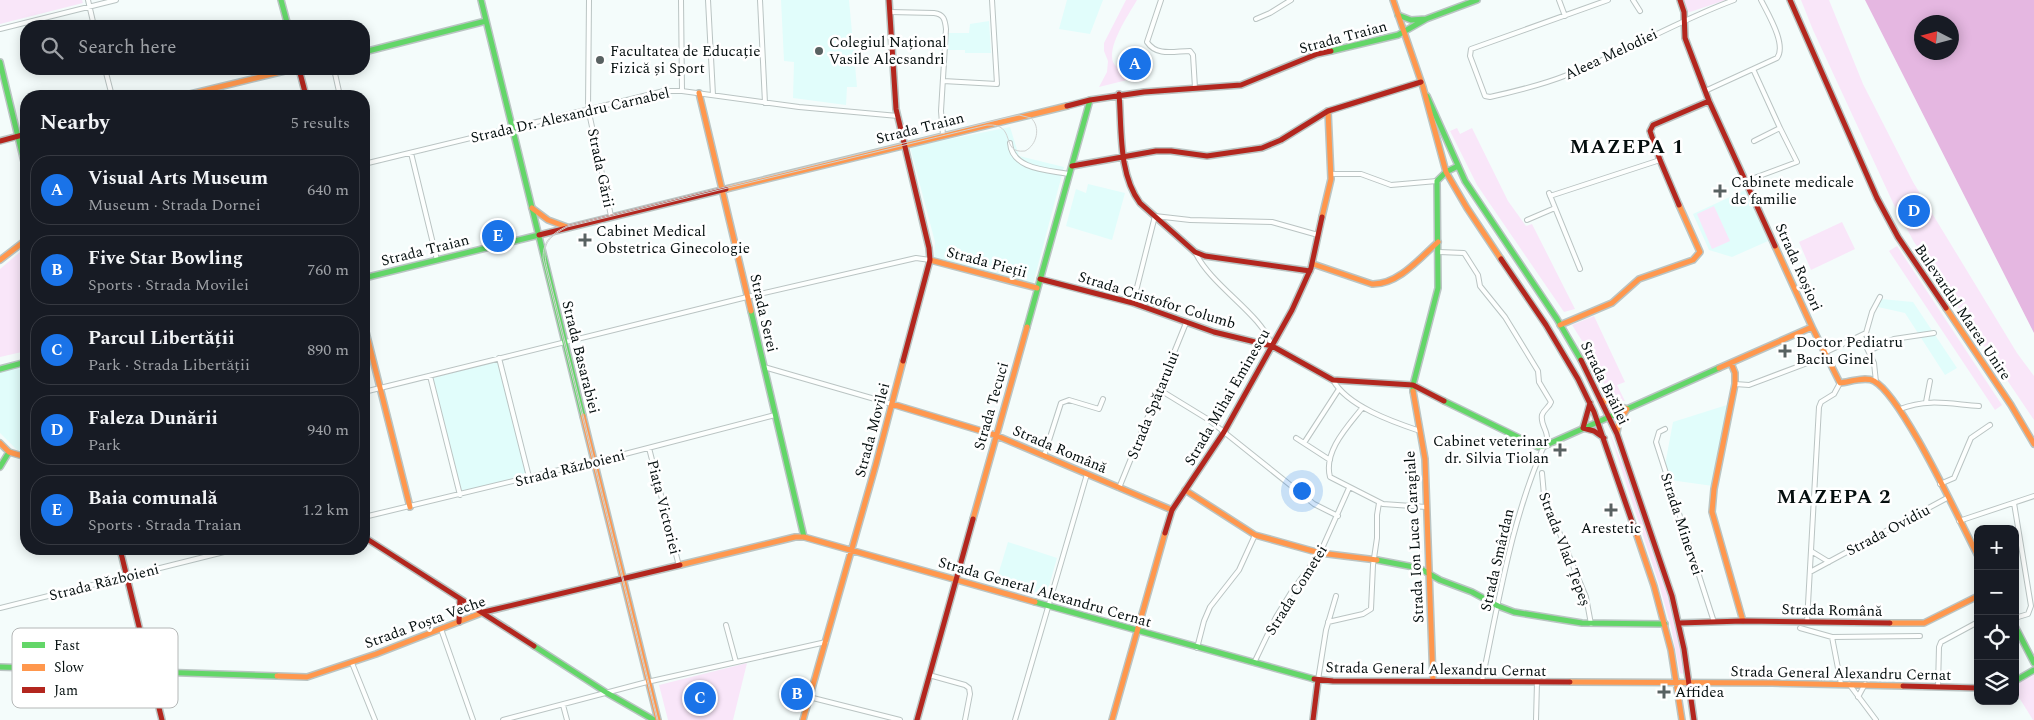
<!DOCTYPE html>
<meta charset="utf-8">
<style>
body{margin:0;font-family:Spectral,serif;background:#242831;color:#f1f3f6}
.controls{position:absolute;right:15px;bottom:15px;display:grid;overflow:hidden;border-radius:10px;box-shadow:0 2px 12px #0003}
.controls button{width:45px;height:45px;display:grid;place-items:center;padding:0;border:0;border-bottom:1px solid #363941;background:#171b24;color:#f1f3f6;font:25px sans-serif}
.compass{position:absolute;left:1914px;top:15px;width:45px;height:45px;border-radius:50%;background:#171b24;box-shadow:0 2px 12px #0003;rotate:276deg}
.you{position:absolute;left:1301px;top:490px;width:18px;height:18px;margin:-12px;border:4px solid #fff;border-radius:50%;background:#1a73e8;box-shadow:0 0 0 8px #1a73e833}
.badge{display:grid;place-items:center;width:32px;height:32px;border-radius:50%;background:#1a73e8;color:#fff;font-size:16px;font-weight:700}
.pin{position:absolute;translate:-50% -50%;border:2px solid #fff;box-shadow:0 1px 5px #0006}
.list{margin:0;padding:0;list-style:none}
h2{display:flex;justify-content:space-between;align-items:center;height:65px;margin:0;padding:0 20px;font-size:21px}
h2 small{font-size:16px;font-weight:400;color:#9ea1a6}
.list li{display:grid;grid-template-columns:32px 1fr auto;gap:15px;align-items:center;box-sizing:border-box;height:70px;margin:0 10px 10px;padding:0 10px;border:1px solid #363941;border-radius:20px}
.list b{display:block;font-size:19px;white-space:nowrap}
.list p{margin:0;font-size:16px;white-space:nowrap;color:#9ea1a6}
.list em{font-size:16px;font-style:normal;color:#9ea1a6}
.icon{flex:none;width:28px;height:28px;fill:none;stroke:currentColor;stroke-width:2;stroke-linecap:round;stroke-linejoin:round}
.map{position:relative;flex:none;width:2034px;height:720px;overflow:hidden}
.search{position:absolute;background:#171b24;box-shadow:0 2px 12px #0003;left:20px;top:20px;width:350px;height:55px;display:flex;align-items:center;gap:12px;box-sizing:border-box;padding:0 18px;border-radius:20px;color:#9ea1a6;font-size:19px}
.panel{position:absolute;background:#171b24;box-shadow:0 2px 12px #0003;left:20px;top:90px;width:350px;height:465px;border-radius:20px}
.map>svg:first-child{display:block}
</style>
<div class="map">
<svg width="2034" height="720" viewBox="0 0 2034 720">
<rect width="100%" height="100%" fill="#f4fcfb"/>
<path fill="#e1fdfb" d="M781,0H849L857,87H847L846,105L793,98L794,62L784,61Z
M1067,0H1103L1090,34L1059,29Z
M989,21L991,53H965V50H947L948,33H969L970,24Z
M1010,127L1019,156L1064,167L1033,284L934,258L935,242L910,147Z
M1088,184L1125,193L1112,240L1066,226L1076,189L1086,193Z
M1745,190L1768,241L1732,257L1709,250L1693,214Z
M1881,299L1913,302L1957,368L1945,375L1905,313L1878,307Z
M498,361L527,475L462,492L433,378Z
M26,365V452L17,450L0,433V371Z
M1730,404L1713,486L1670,480L1668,476L1665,465L1673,422Z
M1008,542L1057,558L1045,600L995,585Z"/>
<path fill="#f9e6f9" d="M0,0H82L83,3L0,24Z
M1126,0H1137C1129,14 1107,46 1113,62C1117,70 1128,74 1135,78L1099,87L1107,72L1108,61L1104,51V43Z
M1682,0H1726L1687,13Z
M1801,0H1829L1863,84L1913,182L2017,353L2034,376V420L1914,242L1894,205L1813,30Z
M1457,128L1460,134L1472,128L1508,201L1526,226L1532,224L1575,309L1564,312L1477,185L1450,131Z
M1714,206L1730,241L1712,249L1697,214Z
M1842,222L1855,249L1811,270L1799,242Z
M1897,246L2002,405L1995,410L1889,251Z
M26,247V351L0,357V269Z
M1594,316L1625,382L1617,385L1625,401H1613L1584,344L1572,325Z
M1608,428L1621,461L1624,463C1648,532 1673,600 1685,671L1683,674L1680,673L1671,627L1658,581Z
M747,663L733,720H668L659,685Z
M2034,675V720H2033L2015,691V685Z"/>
<path fill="#e5b7e1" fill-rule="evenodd" d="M1865,0H2034V333ZM1922,22H1952V52H1922Z"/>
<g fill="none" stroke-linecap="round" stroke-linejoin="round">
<g stroke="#bac4c3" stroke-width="6">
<path id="street" d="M88,0L94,26
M589,0L588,108L611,216
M681,0L682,91
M708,0L713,95
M760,0L765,103
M1161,0L1147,42C1157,57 1175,51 1190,51L1193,55L1195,88
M1559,0L1565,16
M1608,0L1471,49L1470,56L1485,96L1490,97C1517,91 1542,85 1567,75C1624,53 1677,21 1734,0
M1633,0L1640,11
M890,12L934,13C944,14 945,20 946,29L941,111L943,135
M1256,19L1270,13L1291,0
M0,29L116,0
M105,69L112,96
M334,69L340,96
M1753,69L1780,128
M943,81L997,84L992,0
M1705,91L1777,58C1787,45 1768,14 1761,0
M1010,143C1012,170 1049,170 1069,174
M411,153L437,260
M364,164L664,91H682L799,107L898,116
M1331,174H1361L1391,185L1437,181
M1746,181L1797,162L1780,128L1754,141
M1549,193L1580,269
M1550,196L1660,160
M1527,220L1555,208
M1195,252C1212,287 1261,313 1272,346
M1439,252L1464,253L1478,275L1480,286L1505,317L1538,371L1539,382L1551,402C1549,408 1544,409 1542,415C1540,424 1548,431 1547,439C1512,515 1499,600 1482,681
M1133,303L1155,216L1190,220L1272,222L1318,235
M1861,336L1874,363L1876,382
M1869,351L1894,339L1934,333
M1824,353L1866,333L1872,312L1880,297
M499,358L529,477
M764,367L892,404
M430,376L460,495
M1333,380C1347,406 1393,422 1420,431
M1735,384L1749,385L1826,356
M1160,390L1209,420L1314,504L1338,516
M364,392L747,297L916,258L930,260
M1926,402L1930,381
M1363,407C1349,425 1323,451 1330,477L1383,504L1426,507
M1900,409C1928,398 1950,404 1979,406
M1665,429L1659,432L1656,442L1714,622
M1296,438L1330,460
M1304,443L1339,389
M649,448L679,566
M1044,456L1061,403L1069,400L1099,409L1103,399
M1542,473L1544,495L1586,597L1591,624
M1940,484L1954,478L1971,438L1990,425
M1119,488L1186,323
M2014,503L2031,606L2028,614L2015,618
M364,517L621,455L775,415
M1959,521L2034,496
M1811,551L1829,562
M1810,572L1947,498
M0,608L236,549
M1328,622L1363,614L1371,609L1373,565L1377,538V515L1379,503
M1807,622L1819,407L1821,402L1834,394L1840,383
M726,625L736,662
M1800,628L1832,637L1920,636
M441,629L473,720
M1832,637L1841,684
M1197,648L1204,621L1210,607L1239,570L1255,535
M352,663L375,720
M1254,663L1276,617L1292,591L1320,553L1349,488
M929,675L965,685L969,688L970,694L965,720
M1318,680L1326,630L1336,596
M1849,684L1876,720
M1938,686L1939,647L1941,642L1978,622
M809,697L900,720
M1858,697L1865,684
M563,705L567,720
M503,720L647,682L826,642
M1015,720L1087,474
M1536,720L1537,682"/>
</g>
<g stroke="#bac4c3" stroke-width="8">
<path id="fast" d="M281,0L288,26
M481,0L583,416
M1398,15L1411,20L1426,19
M1331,51L1398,35L1426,19L1477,0
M364,52L486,21
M0,62L26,170
M1427,96L1465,181L1557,319L1581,360
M364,278L539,235
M751,311L804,537
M1027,327L1090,100
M0,369L26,362
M1413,391V385L1438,288L1437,181L1446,172L1458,166
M1444,401L1538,447L1544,446L1719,368
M0,467L9,452
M1377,560L1419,568L1440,580L1472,592L1498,606L1514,612L1582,623L1665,624
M1035,602L1314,679
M2015,626L2034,663
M534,646L607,693L654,720
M0,667L277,676
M2015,681L2034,670"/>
</g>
<g stroke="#bac4c3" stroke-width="8">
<path id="slow" d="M1393,0L1423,87L1446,172L1467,208L1501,259
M699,93L751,311
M182,96L293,69
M726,189L1067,106
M532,208L548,220L567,227
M1322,217L1331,179L1328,111
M0,260L26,240
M930,260L1037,288
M1313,264L1372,284C1398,285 1420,258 1438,242
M1946,308L2011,405L2034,444
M364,324L410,507
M1560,325L1612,303L1639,279L1693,260L1700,252L1679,205
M1812,327L1840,383C1850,382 1865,376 1874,381C1903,397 1960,522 1978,556
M1731,363L1735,373V384L1714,489L1712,512L1743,621
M1719,368L1812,327L1775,246
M1413,391L1425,459L1433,681
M1602,400L1627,409L1619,421L1617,432
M892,404L995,435L1172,510
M583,416L658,720
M0,443L9,452L26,457
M1185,490L1255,535L1320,553L1377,560
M973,519L1027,327
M1636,533L1654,586L1671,650L1682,720
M680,565L795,537H804L1035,602
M1890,623H1924L1978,596
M277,676L307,677L376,654L484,612
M1570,682L1772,683L1903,686
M803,720L876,464L903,361
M1112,720L1165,533"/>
</g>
<g stroke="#bac4c3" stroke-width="8">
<path id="jam" d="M889,0L896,109L929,248L930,260L903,361
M1680,0L1684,12L1685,38L1709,101L1775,246
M1790,0L1877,198L1898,237L1946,308
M299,69L306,96
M1119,94C1122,129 1118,173 1140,203L1195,252L1205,256L1310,271
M1067,106L1090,100L1144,92L1241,85L1317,54L1331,51
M0,141L26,134
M1072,166L1156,151H1171L1207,156L1262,148L1281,140L1328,111L1421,82
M1679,205L1660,160L1650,131L1653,125L1709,101
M539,235L726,189
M1501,259L1546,325L1578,379L1594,412L1636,533
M1040,279L1133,303L1214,332L1272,346L1333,380L1413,385L1444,401
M1581,360L1617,434L1672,596L1684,649L1694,720
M1590,403L1583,428L1594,431L1604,438
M1165,533L1172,510L1224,432L1292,310L1311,268L1322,217
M364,537L534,646
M120,549L162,720
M484,612L680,565
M459,622L460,599
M1679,623L1743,621L1890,623
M1314,679L1333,681L1570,682
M1903,686L1978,688
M917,720L973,519
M1313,720L1318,680"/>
</g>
<use href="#street" stroke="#fdfffe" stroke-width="4"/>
<use href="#fast" stroke="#63d668" stroke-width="5"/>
<use href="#slow" stroke="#ff974d" stroke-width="5"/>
<use href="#jam" stroke="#b3261e" stroke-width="5"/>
<path stroke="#cfd2d1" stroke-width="1" d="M657,720L543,258C543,240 552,234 567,226L1001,119L1019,115L1031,118C1041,127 1037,145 1025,151C999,154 1018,123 987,125L567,227C543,240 542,247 548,272L658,720"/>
</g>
<g fill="#586161" stroke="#fff" stroke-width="2">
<circle cx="819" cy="51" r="5"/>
<circle cx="600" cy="60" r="5"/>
<path d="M1717.5 183.5h5v5h5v5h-5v5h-5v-5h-5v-5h5z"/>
<path d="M582.5 232.5h5v5h5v5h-5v5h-5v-5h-5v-5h5z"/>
<path d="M1782.5 343.5h5v5h5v5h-5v5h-5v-5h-5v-5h5z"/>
<path d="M1557.5 442.5h5v5h5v5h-5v5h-5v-5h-5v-5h5z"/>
<path d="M1608.5 502.5h5v5h5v5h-5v5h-5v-5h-5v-5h5z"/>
<path d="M1661.5 684.5h5v5h5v5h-5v5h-5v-5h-5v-5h5z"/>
</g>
<g text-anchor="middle" stroke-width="5" stroke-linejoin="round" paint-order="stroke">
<g font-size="15" fill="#040e0e" stroke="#fff">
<text transform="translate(1343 37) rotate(-15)" y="5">Strada Traian</text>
<text transform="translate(1611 54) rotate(-25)" y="5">Aleea Melodiei</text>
<text transform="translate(570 115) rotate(-13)" y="5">Strada Dr. Alexandru Carnabel</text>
<text transform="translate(920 128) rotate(-14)" y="5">Strada Traian</text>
<text transform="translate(601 168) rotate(78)" y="5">Strada Gării</text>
<text transform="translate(425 250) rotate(-14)" y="5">Strada Traian</text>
<text transform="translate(987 262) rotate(15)" y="5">Strada Pieții</text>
<text transform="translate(1799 267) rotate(66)" y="5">Strada Roșiori</text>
<text transform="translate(1157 300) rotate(17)" y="5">Strada Cristofor Columb</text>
<text transform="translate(1963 312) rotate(56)" y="5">Bulevardul Marea Unire</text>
<text transform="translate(764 313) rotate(77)" y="5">Strada Serei</text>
<text transform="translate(581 357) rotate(76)" y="5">Strada Basarabiei</text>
<text transform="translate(1605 383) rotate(64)" y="5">Strada Brăilei</text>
<text transform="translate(1227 397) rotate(-60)" y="5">Strada Mihai Eminescu</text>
<text transform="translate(1153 405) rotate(-68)" y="5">Strada Spătarului</text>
<text transform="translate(991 406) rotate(-74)" y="5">Strada Tecuci</text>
<text transform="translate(872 430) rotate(-75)" y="5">Strada Movilei</text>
<text transform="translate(1060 449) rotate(23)" y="5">Strada Română</text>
<text transform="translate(570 468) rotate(-14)" y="5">Strada Războieni</text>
<text transform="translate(664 507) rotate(76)" y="5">Piața Victoriei</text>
<text transform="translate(1682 524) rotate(72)" y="5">Strada Minervei</text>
<text transform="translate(1888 530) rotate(-28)" y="5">Strada Ovidiu</text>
<text transform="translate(1414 537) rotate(-93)" y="5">Strada Ion Luca Caragiale</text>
<text transform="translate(1565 549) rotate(69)" y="5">Strada Vlad Țepeș</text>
<text transform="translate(1497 560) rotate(-77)" y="5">Strada Smârdan</text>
<text transform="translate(104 582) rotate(-14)" y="5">Strada Războieni</text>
<text transform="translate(1296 590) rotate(-58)" y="5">Strada Cometei</text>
<text transform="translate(1045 592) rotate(16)" y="5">Strada General Alexandru Cernat</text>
<text transform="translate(1832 610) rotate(1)" y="5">Strada Română</text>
<text transform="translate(425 622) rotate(-20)" y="5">Strada Poșta Veche</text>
<text transform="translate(1436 669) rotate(1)" y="5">Strada General Alexandru Cernat</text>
<text transform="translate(1841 673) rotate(1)" y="5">Strada General Alexandru Cernat</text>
</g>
<g font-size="15" fill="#040e0e" stroke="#fff" text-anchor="start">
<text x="829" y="47">Colegiul Național<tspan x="829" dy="17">Vasile Alecsandri</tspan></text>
<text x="610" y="56">Facultatea de Educație<tspan x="610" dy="17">Fizică și Sport</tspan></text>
<text x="1731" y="187">Cabinete medicale<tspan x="1731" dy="17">de familie</tspan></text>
<text x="596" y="236">Cabinet Medical<tspan x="596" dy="17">Obstetrica Ginecologie</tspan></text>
<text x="1796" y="347">Doctor Pediatru<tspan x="1796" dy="17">Baciu Ginel</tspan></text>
<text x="1549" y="446" text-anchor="end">Cabinet veterinar<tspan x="1549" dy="17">dr. Silvia Tiolan</tspan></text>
<text x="1611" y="533" text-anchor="middle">Arestetic</text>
<text x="1675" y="697">Affidea</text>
</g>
<g font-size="20" font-weight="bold" letter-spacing="1" fill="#040e0e" stroke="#fff">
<text x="1627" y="153">MAZEPA 1</text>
<text x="1834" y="503">MAZEPA 2</text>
</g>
</g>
<rect x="12" y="628" width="166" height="80" rx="8" fill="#fff" stroke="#b4b7b7" stroke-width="1"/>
<rect x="22" y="642" width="23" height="6" fill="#63d668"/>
<rect x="22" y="664" width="23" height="7" fill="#ff974d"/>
<rect x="22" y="687" width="23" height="6" fill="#b3261e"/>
<g font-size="14" fill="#040e0e">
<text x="54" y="650">Fast</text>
<text x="54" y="672">Slow</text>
<text x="54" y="695">Jam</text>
</g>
</svg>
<div class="controls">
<button>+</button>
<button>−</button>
<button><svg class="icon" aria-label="locate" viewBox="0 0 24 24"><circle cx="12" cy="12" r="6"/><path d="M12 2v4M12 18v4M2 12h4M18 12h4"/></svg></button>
<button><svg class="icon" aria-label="layers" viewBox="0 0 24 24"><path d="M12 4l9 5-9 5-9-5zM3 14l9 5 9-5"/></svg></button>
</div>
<svg class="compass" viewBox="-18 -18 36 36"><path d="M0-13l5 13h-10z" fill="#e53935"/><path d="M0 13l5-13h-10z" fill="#9ea1a6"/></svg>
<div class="you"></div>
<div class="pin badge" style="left:1135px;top:64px">A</div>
<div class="pin badge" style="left:797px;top:694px">B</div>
<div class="pin badge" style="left:700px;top:698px">C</div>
<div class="pin badge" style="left:1914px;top:211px">D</div>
<div class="pin badge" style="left:498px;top:236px">E</div>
<div class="search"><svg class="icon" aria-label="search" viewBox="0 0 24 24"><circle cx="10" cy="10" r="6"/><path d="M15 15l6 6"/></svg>Search here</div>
<section class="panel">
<h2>Nearby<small>5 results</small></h2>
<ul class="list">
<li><span class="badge">A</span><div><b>Visual Arts Museum</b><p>Museum · Strada Dornei</p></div><em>640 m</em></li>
<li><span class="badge">B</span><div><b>Five Star Bowling</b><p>Sports · Strada Movilei</p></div><em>760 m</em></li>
<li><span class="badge">C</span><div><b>Parcul Libertății</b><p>Park · Strada Libertății</p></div><em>890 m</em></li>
<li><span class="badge">D</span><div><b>Faleza Dunării</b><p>Park</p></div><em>940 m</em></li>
<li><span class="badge">E</span><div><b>Baia comunală</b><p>Sports · Strada Traian</p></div><em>1.2 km</em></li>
</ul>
</section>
</div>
